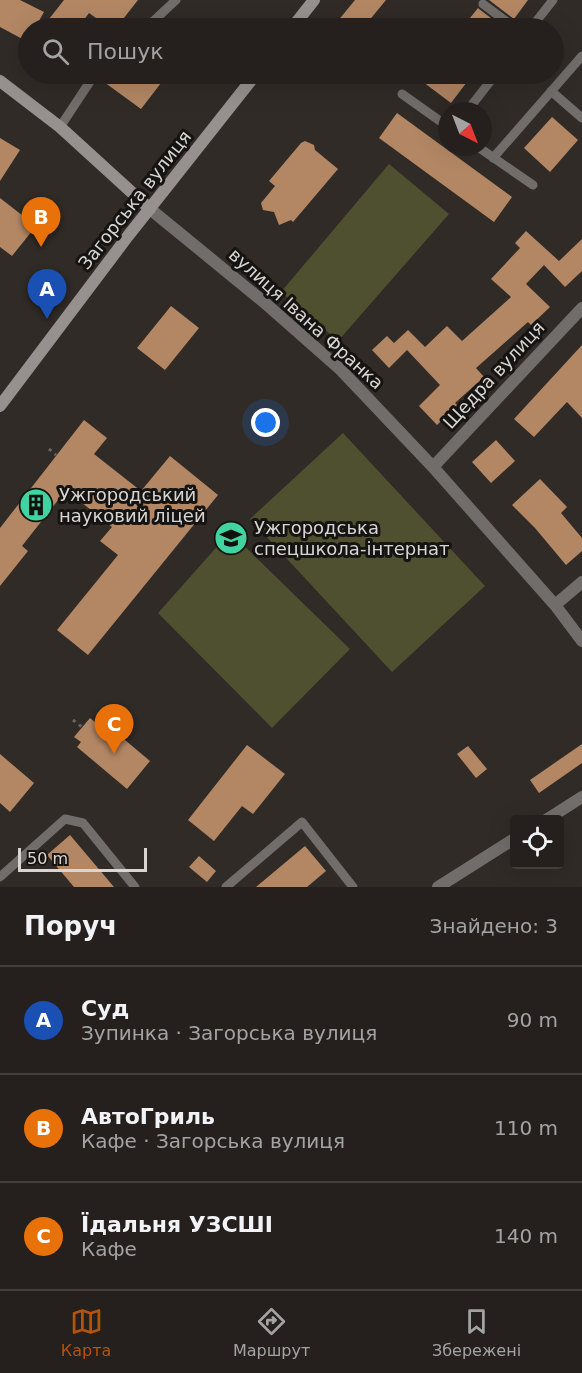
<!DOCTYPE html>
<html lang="uk">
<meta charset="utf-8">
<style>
body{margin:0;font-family:"DejaVu Sans",sans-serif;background:#312d2a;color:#f1f3f6}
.controls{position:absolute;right:18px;bottom:18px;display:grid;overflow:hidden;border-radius:6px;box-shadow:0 6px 24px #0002}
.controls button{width:54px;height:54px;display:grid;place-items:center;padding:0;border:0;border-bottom:2px solid #423e3b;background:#25201d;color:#f1f3f6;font:30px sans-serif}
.compass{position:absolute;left:438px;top:102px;width:54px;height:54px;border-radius:50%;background:#25201d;box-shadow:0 6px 24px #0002;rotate:138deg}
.scale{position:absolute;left:18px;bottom:15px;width:129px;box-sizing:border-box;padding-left:6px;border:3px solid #d8d5d2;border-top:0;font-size:16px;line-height:21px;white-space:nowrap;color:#d8d5d2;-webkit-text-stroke:4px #161412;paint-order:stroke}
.you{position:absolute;left:266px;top:423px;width:21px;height:21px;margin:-15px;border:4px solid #fff;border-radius:50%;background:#1a73e8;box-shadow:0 0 0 9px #1a73e833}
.badge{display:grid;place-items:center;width:39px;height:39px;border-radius:50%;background:#b45309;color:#fff;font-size:20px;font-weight:700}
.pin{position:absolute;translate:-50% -50px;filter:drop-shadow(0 2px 3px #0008)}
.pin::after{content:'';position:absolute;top:32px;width:21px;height:18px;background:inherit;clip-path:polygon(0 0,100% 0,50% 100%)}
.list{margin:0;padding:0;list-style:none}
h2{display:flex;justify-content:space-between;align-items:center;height:78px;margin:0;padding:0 24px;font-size:26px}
h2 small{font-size:20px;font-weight:400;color:#a3a3a4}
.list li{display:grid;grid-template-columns:39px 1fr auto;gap:18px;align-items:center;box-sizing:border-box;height:108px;padding:0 24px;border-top:2px solid #423e3b}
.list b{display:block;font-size:22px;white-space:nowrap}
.list p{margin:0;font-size:20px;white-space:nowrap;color:#a3a3a4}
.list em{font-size:20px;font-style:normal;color:#a3a3a4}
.icon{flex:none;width:33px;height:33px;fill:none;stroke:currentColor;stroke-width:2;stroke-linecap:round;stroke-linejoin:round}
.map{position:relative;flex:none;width:582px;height:887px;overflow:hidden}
.search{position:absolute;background:#25201d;box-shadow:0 6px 24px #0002;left:18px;right:18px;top:18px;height:66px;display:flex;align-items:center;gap:15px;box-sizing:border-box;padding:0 21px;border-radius:33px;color:#a3a3a4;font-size:22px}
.sheet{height:402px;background:#25201d}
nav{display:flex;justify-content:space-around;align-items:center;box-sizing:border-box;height:84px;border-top:2px solid #423e3b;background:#25201d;font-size:16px;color:#a3a3a4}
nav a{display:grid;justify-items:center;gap:3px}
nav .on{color:#b45309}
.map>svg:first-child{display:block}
</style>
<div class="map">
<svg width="582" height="887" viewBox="0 0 582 887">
<rect width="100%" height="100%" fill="#312b27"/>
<path fill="#4e502f" d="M389,164L449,214L338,341L281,292Z
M343,433L485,586L392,672L250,519Z
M230,532L350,649L272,728L158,613Z"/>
<path fill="#b38764" d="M0,0H20L44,12L35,28H28V42L0,27Z
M64,0H138L116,28H110L89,13L78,28H62L49,19Z
M355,0H386L363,28H332Z
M489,0H528L514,19Z
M478,8L479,9L504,28H462Z
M110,74H131L139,79L143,74H168L141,109L104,82Z
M429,74H473L451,103L423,82Z
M397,113L512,197L494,222L379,138Z
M552,117L578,140L550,172L524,148Z
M0,138L20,150L0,181Z
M305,141L314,145L315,150L338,169L293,222L291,220L279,225L274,212L263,210L261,203L275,186L269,181L301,143Z
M0,198L36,226L12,256L0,247Z
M526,231L559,261L582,239V271L565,287L544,265L526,284L550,307L531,325L528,322L476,368L484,377L455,403L457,405L437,425L419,406L440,385L407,350L389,368L372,350L387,336L394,343L408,330L425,347L447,326L462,341L511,297L491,279L520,248L515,243Z
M171,306L199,328L165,370L137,348Z
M582,345V418L567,402L534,437L514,419Z
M84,420L107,438L94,454L141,491L170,456L218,495L88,655L57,630L118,555L100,541L112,527L66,490L22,546L28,551L0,586V528Z
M496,440L515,461L491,483L472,462Z
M540,479L567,507L561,513L582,538V551L566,565L535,528L512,505Z
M90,718L97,724L100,719L150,761L127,789L77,747L81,742L74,737Z
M582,744V763L539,793L530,780Z
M247,745L285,774L253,814L242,806L214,841L188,820Z
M468,746L487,769L476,778L457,754Z
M0,754L34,783L10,812L0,803Z
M70,835L114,887H74L47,855Z
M305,846L326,871L307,887H256Z
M199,856L216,871L207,882L189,867Z"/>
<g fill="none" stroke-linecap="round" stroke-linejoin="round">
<path stroke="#6a6561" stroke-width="3" stroke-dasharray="3 4.5" stroke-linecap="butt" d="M49,449L56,455
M73,720L82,727"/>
<path stroke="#706d6b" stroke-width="9" d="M483,4L515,28
M146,28L176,0
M531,28L553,0
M551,91L582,118
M402,94L447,126
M467,111L496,74
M60,127L91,80L98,74
M478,147L533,185
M493,158L582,56
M0,877L65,819L83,823L135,887
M226,887L302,822L353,887"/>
<path stroke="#706d6b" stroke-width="12" d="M150,209L265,303L341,370L433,467L555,605L582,641
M433,467L582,308
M555,605L582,582
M546,820L582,797
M438,887L514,839"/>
<path stroke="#96918e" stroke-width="12" d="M292,28L314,0
M0,81L60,127L150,209
M0,406L128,236L256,74"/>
</g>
<defs>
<g id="building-disc" transform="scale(1.725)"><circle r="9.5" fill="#41d4a1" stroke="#161412"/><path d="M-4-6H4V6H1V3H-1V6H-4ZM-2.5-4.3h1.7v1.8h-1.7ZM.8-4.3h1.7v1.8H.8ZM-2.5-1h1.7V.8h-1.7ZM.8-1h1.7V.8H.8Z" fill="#111"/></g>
<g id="school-disc" transform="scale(1.725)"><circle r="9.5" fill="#41d4a1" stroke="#161412"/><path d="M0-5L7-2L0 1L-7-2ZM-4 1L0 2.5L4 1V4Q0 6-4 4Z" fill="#111"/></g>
</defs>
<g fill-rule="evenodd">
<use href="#building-disc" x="36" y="505"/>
<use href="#school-disc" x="231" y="538"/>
</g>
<g text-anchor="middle" stroke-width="6" stroke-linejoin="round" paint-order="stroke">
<g font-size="18" fill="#d8d5d2" stroke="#161412">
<text transform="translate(135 200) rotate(-52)" y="6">Загорська вулиця</text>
<text transform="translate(306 319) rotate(42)" y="6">вулиця Івана Франка</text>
<text transform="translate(494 375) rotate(-47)" y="6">Щедра вулиця</text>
</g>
<g font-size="18" fill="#d8d5d2" stroke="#161412" text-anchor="start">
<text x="59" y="501">Ужгородський<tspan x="59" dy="21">науковий ліцей</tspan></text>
<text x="254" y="534">Ужгородська<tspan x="254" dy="21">спецшкола-інтернат</tspan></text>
</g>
</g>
</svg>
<div class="controls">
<button><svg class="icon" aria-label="locate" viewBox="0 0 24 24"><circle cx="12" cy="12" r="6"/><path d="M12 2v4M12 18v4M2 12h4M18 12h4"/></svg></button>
</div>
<svg class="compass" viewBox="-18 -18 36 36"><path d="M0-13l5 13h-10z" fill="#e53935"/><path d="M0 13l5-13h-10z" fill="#a3a3a4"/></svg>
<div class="scale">50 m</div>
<div class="you"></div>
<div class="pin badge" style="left:47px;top:319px;background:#1a4fb4">A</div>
<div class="pin badge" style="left:41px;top:247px;background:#e8710a">B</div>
<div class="pin badge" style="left:114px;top:754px;background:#e8710a">C</div>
<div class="search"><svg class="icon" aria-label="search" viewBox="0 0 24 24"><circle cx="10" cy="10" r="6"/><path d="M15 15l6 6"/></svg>Пошук</div>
</div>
<section class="sheet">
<h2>Поруч<small>Знайдено: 3</small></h2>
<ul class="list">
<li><span class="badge" style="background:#1a4fb4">A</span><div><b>Суд</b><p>Зупинка · Загорська вулиця</p></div><em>90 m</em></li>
<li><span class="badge" style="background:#e8710a">B</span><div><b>АвтоГриль</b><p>Кафе · Загорська вулиця</p></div><em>110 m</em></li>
<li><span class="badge" style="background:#e8710a">C</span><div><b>Їдальня УЗСШІ</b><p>Кафе</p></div><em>140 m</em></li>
</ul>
</section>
<nav>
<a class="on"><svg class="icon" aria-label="map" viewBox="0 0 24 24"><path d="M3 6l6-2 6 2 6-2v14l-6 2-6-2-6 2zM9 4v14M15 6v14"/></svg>Карта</a>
<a><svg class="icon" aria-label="directions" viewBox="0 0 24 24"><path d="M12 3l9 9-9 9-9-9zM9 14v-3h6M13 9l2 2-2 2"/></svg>Маршрут</a>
<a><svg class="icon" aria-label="saved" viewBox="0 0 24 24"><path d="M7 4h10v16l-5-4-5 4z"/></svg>Збережені</a>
</nav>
